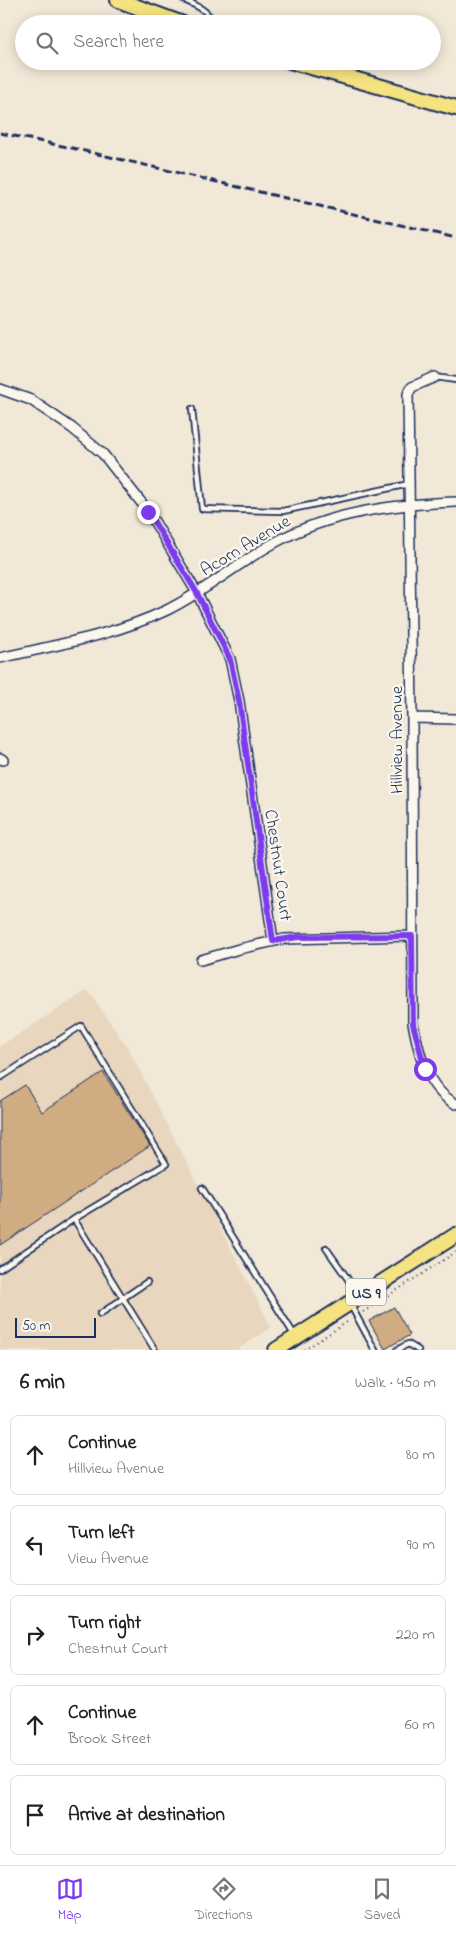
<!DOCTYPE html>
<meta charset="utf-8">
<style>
body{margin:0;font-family:"Indie Flower",sans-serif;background:#f6f6f6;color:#202124}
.scale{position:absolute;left:15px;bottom:12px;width:81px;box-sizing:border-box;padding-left:5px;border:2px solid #1b2f5e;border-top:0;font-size:14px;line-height:18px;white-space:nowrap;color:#1b2f5e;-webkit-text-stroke:4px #fbf7ec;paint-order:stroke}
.stop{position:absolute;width:15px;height:15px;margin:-11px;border:4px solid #7c3aed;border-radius:50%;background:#fff}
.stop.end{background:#7c3aed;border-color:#fff;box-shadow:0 1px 5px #0008}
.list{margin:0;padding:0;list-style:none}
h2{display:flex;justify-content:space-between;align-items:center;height:65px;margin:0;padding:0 20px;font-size:21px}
h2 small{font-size:16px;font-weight:400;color:#757577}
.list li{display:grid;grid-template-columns:32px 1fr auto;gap:15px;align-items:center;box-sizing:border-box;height:80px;margin:0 10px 10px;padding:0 10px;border:1px solid #e0e0e0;border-radius:8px}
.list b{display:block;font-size:19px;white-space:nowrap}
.list p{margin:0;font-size:16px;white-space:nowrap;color:#757577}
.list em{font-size:16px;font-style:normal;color:#757577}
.icon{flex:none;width:28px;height:28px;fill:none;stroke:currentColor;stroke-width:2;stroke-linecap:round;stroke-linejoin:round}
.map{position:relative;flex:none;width:456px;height:1350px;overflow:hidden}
.search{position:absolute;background:#fff;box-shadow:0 2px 12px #0003;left:15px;right:15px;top:15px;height:55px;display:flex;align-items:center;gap:12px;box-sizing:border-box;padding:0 18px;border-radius:28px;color:#757577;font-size:19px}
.sheet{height:515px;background:#fff}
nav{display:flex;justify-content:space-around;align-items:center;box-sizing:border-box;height:70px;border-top:1px solid #e0e0e0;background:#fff;font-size:14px;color:#757577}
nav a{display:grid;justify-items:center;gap:2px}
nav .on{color:#7c3aed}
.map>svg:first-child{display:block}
</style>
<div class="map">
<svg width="456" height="1350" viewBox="0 0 456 1350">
<rect width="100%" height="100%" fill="#f2e8d7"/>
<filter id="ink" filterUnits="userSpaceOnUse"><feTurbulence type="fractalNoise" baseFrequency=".02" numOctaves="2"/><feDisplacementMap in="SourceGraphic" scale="10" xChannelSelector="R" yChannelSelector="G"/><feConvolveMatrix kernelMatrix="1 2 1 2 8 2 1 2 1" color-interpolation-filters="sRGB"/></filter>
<g filter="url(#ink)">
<path fill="#e8d6be" d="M88,990L129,1050L271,1327L237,1350H0V1046Z"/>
<path fill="#d0ac82" stroke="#1b2f5e" d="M103,1072L150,1146L0,1245V1101L25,1085L42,1112Z
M394,1307L410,1335L385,1349L369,1321Z"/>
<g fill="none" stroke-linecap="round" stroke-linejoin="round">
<g stroke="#1b2f5e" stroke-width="8">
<path id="lane" d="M184,0C198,6 207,10 215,24
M435,377L456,380
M192,409L202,509L283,511L409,484
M0,1078L81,1026L166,1164L74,1219L155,1350
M202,1188L295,1336
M326,1248L359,1295
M0,1269L74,1219
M350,1304L375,1350
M100,1314L147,1282
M397,1350L408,1344L418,1350"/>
</g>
<g stroke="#1b2f5e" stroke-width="12">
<path id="street" d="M435,377L412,387L408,394L412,718L413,1023C419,1054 426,1088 456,1104
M0,389L31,400L72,428L103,454L148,511L197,593L230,659L239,701L273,941
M0,658C56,645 115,635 167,610C206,591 239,562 276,542C330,512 396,504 456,502
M412,718L456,719
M0,758L3,760
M201,960L239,949L284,939L412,936"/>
</g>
<g stroke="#1b2f5e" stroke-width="18">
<path id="primary" d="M118,0L183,24
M290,61L456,108
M276,1350L456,1235"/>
</g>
<path stroke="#1b2f5e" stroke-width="2" stroke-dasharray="1 4" stroke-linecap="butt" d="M363,1312L456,1252
M304,1350L350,1320"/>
<use href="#lane" stroke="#fbf7ec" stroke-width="4.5"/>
<use href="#street" stroke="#fbf7ec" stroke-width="9"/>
<use href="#primary" stroke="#f5e382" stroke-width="14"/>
<path stroke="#1b2f5e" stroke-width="3" stroke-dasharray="8 4" stroke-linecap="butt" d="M0,133L72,148L456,238"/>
</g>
</g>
<g fill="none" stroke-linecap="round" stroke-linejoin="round" filter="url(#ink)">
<path stroke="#7c3aed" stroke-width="6" d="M148,512L197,593L230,659L239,701L273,941L298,937L412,936L413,1024L425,1069"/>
</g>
<g text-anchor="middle" stroke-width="4.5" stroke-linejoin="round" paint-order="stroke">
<rect fill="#fbf7ec" stroke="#5e6b89" stroke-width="1" x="346" y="1278.5" width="40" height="27" rx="4"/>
<g font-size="16" font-weight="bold" fill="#1b2f5e">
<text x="366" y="1298">US 9</text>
</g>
<g font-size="18" fill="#1b2f5e" stroke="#fbf7ec">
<text transform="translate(245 545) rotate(-31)" y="6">Acorn Avenue</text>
<text transform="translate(396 740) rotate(-90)" y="6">Hillview Avenue</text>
<text transform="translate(279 865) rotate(82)" y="6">Chestnut Court</text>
</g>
</g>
</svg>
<div class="scale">50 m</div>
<div class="stop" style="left:425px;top:1069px"></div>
<div class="stop end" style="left:148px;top:512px"></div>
<div class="search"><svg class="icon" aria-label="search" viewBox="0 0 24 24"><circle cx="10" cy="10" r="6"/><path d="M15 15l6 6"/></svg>Search here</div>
</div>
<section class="sheet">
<h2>6 min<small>Walk · 450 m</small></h2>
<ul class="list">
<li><svg class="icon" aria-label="ahead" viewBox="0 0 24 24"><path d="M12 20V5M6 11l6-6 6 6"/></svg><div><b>Continue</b><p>Hillview Avenue</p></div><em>80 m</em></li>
<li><svg class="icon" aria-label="left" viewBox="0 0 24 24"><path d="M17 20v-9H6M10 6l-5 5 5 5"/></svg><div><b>Turn left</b><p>View Avenue</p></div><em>90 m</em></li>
<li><svg class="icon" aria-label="right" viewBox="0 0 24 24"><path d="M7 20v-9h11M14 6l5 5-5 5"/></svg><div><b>Turn right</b><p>Chestnut Court</p></div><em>220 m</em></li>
<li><svg class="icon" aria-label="ahead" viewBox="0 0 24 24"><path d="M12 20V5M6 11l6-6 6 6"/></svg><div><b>Continue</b><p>Brook Street</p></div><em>60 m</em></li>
<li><svg class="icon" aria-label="arrive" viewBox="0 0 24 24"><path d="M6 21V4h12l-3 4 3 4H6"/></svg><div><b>Arrive at destination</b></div></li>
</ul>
</section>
<nav>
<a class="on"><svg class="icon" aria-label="map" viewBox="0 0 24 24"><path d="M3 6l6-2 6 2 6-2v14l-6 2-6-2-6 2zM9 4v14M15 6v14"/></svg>Map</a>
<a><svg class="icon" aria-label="directions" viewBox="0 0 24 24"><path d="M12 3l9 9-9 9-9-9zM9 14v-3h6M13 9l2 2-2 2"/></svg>Directions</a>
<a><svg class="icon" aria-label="saved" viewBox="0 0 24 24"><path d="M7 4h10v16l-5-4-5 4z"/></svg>Saved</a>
</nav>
